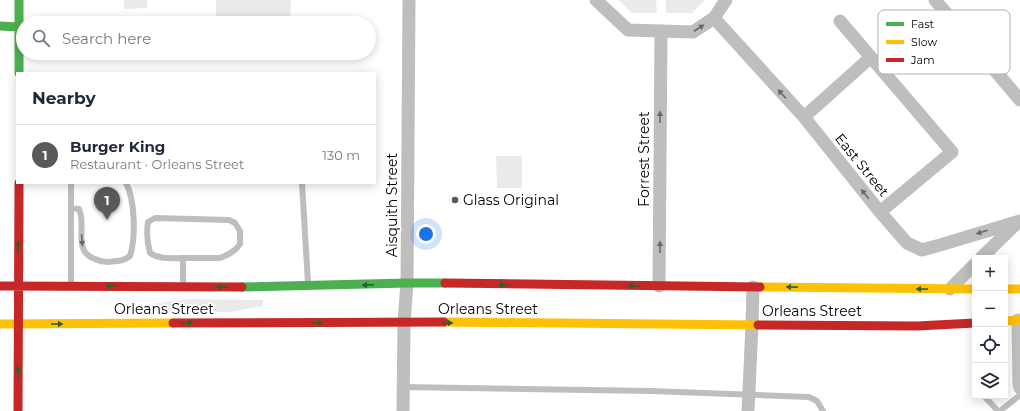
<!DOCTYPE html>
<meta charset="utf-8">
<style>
body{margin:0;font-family:Montserrat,sans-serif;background:#f6f6f7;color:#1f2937}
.controls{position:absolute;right:12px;bottom:12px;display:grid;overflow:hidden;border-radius:0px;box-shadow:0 2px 10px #0003}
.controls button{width:36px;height:36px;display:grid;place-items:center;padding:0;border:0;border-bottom:1px solid #e0e1e3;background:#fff;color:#1f2937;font:20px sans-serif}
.you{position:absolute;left:426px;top:234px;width:14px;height:14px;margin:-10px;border:3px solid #fff;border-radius:50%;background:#1a73e8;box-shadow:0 0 0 6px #1a73e833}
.badge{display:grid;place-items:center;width:26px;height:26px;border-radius:50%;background:#595959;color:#fff;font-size:13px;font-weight:700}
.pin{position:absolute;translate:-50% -33px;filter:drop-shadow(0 1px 2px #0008)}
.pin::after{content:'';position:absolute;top:21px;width:14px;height:12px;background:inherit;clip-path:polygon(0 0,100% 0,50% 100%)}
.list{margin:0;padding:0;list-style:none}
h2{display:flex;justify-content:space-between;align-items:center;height:52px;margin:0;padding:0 16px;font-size:17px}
h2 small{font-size:13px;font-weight:400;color:#747a83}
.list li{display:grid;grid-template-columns:26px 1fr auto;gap:12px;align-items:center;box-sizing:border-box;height:60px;padding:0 16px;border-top:1px solid #e0e1e3}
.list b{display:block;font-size:15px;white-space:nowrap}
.list p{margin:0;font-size:13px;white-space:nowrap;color:#747a83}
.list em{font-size:13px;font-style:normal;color:#747a83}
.icon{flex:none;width:22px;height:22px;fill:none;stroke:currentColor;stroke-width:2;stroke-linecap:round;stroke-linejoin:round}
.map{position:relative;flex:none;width:1020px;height:411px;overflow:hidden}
.search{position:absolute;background:#fff;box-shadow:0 2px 10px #0003;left:16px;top:16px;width:360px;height:44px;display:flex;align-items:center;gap:10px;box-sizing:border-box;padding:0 14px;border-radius:22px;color:#747a83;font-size:15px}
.panel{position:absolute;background:#fff;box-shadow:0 2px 10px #0003;left:16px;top:72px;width:360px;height:112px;border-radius:0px}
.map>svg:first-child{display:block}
</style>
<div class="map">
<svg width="1020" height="411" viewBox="0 0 1020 411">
<rect width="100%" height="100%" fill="#fff"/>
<path fill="#eaeaea" d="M124,0H147V8L124,9Z
M216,0H291L290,23H216Z
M619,0H656L657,13H632Z
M666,0H705L692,13H666Z
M496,156H522V188H497Z
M190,299L263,300V306L230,312H151L152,304Z"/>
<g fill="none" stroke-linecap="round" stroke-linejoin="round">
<path stroke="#bebebe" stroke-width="6" d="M302,183L308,283
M71,208L79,209C87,226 72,251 95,259C99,261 102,262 107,262C117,261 122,262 130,256C136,237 135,200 126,183
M183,258H220L229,254L236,249L240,244V231L235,223L229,220L155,218L148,222C146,234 147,242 150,253C160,260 172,258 183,258V283
M71,283V183
M403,387L651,391L809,397L817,401L823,411
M984,396L998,411
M1000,411L1020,395"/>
<path stroke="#bebebe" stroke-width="13" d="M596,0L628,30L693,32L714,18L726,0
M935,0L1020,100
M714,18L804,117L880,212L907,243L922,250L940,245L1020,221
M840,21L952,152L880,212
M804,117L871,57
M981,258L1017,223
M659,286L661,31
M950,289L975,264
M1018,320L1019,384L1020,388
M403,411L404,323L407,283L409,0
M748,411L752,325L753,287"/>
<path stroke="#4caf50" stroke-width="9" d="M19,0V73
M0,26L19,27
M242,287L407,283H445"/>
<path stroke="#ffc107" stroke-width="9" d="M760,287L975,289
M1005,289H1020
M1005,321L1020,320
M444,322L758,325
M0,324L173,323"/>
<path stroke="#c62828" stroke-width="9" d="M445,283L760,287
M0,286L242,287
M173,323L444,322
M758,325L917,326L975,323
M18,411L19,183"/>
</g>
<defs><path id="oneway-solid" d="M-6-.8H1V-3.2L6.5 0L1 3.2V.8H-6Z"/></defs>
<g fill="#686868">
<use href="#oneway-solid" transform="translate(699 28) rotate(-33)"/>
<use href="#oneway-solid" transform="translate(782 94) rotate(-132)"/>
<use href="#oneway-solid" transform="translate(660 117) rotate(-90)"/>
<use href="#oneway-solid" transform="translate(865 194) rotate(-129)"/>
<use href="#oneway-solid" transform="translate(982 232) rotate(163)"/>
<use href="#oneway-solid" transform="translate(82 240) rotate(86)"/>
<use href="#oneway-solid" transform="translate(660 247) rotate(-90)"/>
</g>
<g fill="#2a602c">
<use href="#oneway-solid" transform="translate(18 247) rotate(-90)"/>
<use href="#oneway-solid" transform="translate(368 285) rotate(178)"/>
<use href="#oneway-solid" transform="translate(504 285) rotate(-179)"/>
<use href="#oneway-solid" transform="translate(112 286) rotate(-180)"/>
<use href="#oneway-solid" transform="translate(634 286) rotate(-179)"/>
<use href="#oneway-solid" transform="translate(222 287) rotate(-180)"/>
<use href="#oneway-solid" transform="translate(792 287) rotate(-179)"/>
<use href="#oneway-solid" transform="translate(922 289) rotate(-179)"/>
<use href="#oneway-solid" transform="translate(187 323)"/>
<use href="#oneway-solid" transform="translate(317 323)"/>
<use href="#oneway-solid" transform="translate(447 323)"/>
<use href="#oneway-solid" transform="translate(57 324)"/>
<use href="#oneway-solid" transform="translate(18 372) rotate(-90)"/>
</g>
<circle fill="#595959" stroke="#fff" stroke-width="1.5" cx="455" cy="200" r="4"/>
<g text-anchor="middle" stroke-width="3.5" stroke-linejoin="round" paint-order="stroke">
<g font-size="14" fill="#000" stroke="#fff">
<text transform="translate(644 159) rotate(-90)" y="5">Forrest Street</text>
<text transform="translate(862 165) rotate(51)" y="5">East Street</text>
<text transform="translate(392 205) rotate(-90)" y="5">Aisquith Street</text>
<text x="164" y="314">Orleans Street</text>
<text x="488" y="314">Orleans Street</text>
<text x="812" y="316">Orleans Street</text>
</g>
<g font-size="14" fill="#000" stroke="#fff" text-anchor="start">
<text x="463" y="205">Glass Original</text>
</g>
</g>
<rect x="878" y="10" width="132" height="64" rx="6" fill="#fff" stroke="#b2b2b2" stroke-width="1"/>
<rect x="886" y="22" width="18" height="4" fill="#4caf50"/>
<rect x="886" y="40" width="18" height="4" fill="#ffc107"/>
<rect x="886" y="58" width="18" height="4" fill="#c62828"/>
<g font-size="11" fill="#000">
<text x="911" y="28">Fast</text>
<text x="911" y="46">Slow</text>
<text x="911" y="64">Jam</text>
</g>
</svg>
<div class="controls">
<button>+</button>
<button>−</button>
<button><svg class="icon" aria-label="locate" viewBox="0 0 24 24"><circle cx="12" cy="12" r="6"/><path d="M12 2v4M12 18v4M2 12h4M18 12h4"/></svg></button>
<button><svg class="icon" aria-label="layers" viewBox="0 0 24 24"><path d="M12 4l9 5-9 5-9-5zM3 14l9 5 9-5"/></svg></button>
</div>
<div class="you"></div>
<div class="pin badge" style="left:107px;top:220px">1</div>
<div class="search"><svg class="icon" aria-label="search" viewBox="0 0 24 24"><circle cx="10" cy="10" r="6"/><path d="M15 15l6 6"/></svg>Search here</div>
<section class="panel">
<h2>Nearby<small></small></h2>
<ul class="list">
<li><span class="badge">1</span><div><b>Burger King</b><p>Restaurant · Orleans Street</p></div><em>130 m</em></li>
</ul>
</section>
</div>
